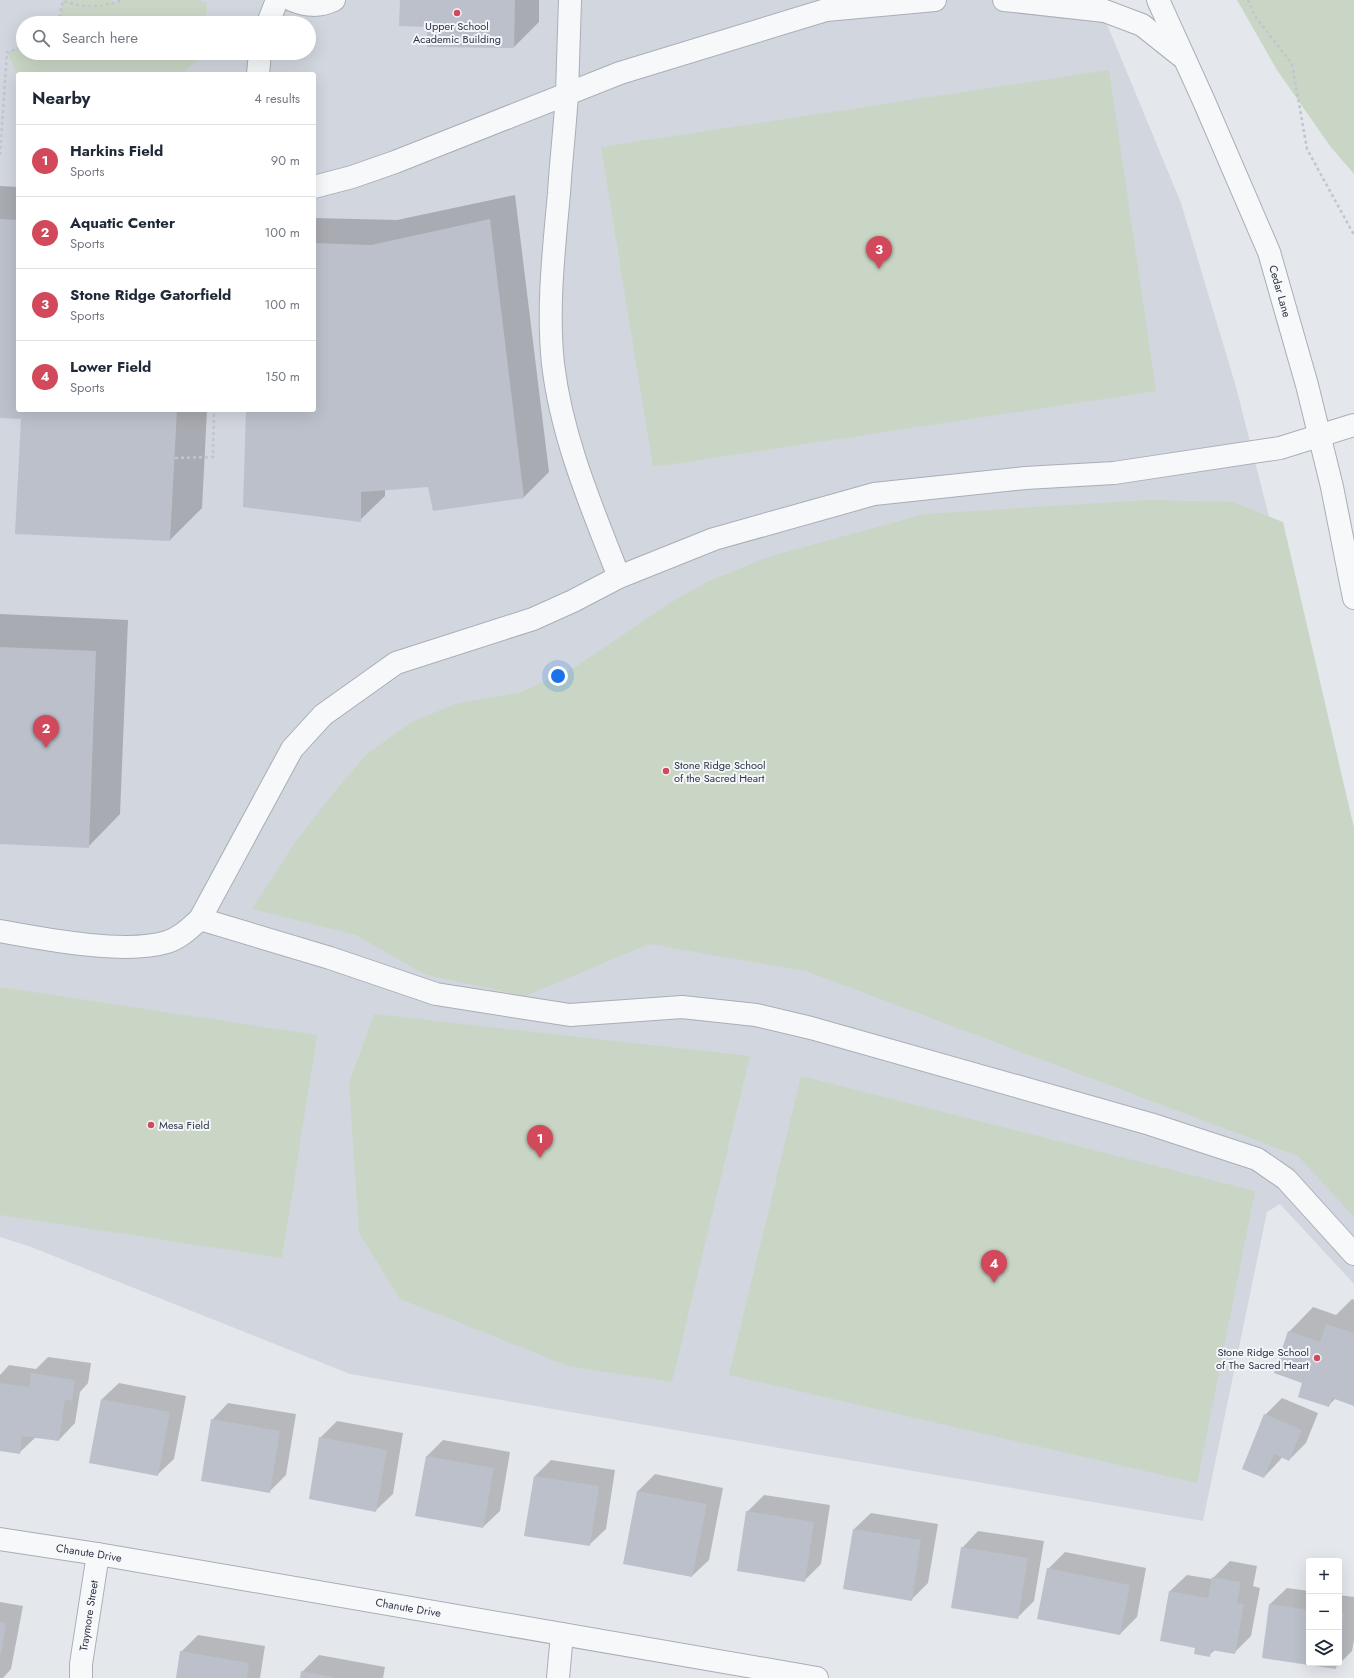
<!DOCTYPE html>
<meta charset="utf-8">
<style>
body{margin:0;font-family:Jost,sans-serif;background:#f6f6f7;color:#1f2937}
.controls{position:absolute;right:12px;bottom:12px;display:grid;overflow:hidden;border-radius:4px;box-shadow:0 4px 16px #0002}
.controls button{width:36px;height:36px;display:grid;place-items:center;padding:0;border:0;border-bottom:1px solid #e0e1e3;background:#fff;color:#1f2937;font:20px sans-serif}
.you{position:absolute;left:558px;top:676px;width:14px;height:14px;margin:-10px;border:3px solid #fff;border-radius:50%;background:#1a73e8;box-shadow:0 0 0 6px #1a73e833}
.badge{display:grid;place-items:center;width:26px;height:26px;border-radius:50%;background:#d1495b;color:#fff;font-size:13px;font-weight:700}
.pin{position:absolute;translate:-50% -33px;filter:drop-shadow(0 1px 2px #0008)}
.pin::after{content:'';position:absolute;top:21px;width:14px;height:12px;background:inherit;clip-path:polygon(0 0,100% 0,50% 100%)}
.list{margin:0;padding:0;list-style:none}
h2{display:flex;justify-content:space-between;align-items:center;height:52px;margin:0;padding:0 16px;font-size:17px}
h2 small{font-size:13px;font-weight:400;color:#747a83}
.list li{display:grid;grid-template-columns:26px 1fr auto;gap:12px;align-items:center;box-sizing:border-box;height:72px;padding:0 16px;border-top:1px solid #e0e1e3}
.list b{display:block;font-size:15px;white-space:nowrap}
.list p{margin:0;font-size:13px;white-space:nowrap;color:#747a83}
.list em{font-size:13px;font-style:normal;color:#747a83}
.icon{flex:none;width:22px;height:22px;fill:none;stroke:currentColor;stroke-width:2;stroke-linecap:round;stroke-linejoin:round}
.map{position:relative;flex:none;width:1354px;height:1678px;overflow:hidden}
.search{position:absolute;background:#fff;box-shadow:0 4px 16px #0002;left:16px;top:16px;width:300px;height:44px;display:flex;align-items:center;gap:10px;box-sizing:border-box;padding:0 14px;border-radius:22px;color:#747a83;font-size:15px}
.panel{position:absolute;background:#fff;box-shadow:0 4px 16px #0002;left:16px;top:72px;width:300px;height:340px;border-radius:4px}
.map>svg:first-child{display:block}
</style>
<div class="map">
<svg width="1354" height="1678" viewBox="0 0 1354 1678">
<rect width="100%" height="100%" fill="#e4e7ec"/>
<path fill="#d2d6de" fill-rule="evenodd" d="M0,0H1097L1181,203L1236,387L1309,674L1354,868V1284L1280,1204L1267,1212L1203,1521L350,1374L31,1247L0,1237ZM23,23H309V53H23ZM18,74H314V410H18Z"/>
<path fill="#c9d6c5" d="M63,0H112L113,3L122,0H199L207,3L206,23H58L61,12Z
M1237,0H1354V174L1330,146L1277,70Z
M23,47V53H204L182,74H18V76L7,52Z
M1109,70L1156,391L653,467L601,147Z
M1148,500L1232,502L1283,522L1354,828V1217L1298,1156L806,971L649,944L525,996L426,975L356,935L252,909L296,841L335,791L367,754L410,723L455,704L522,692L577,666L670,603L709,581L768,557L925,514Z
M0,987L317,1035L282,1258L0,1215Z
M374,1014L750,1056L672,1382L568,1366L400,1299L359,1233L349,1083Z
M801,1076L1255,1191L1197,1483L729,1375Z"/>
<path fill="#0003" d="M401,0H539V22L514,47L429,26Z
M0,186L18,187V410H207L202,508L170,540L22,418L0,417Z
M515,195L549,472L524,497L434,510L429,486L385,489V496L360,520L247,410H314V218L397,220Z
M0,614L128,620L120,814L88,847L0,843Z
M1352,1299L1354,1300V1404L1336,1398L1328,1406L1304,1382L1289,1332L1313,1307L1336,1315Z
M48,1357L91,1363L88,1383L80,1392L75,1423L59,1440L36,1437L19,1453L0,1450V1375L9,1365L36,1369Z
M119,1383L186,1396L174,1459L157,1475L102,1399Z
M1282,1398L1318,1413L1306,1443L1289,1460L1282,1457L1280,1460L1264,1477L1265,1415Z
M228,1403L296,1414L286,1475L269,1492L212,1420Z
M337,1421L403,1433L393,1494L376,1510L320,1438Z
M443,1440L510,1452L500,1511L483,1527L426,1457Z
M551,1460L615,1470L606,1529L589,1545L535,1476Z
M655,1474L723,1488L709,1560L692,1576L624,1563L638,1491Z
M764,1495L830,1505L821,1564L804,1581L747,1512Z
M871,1513L938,1524L928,1583L911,1600L854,1529Z
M978,1531L1044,1541L1034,1601L1017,1618L962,1548Z
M1065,1552L1146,1568L1137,1617L1120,1634L1048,1569Z
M1230,1561L1257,1566L1253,1586L1260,1588L1251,1636L1234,1653L1215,1650L1209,1655L1196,1647L1170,1591L1187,1575L1212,1579Z
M1287,1588L1309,1591V1663H1339V1595L1354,1597V1640L1352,1651L1336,1667L1263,1657L1270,1604Z
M0,1602L23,1606L11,1669L3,1678H0Z
M198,1635L265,1646L260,1678H177L181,1652Z
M319,1655L385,1667L383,1678H301L302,1672Z"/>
<path fill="#bbc0ca" d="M400,0H515L514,48L427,47V27L399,26Z
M0,219L18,220V410H177L170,541L15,534L21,419L0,418Z
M490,219L524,498L433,511L428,487L361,492V522L243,507L246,410H314V243L371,245Z
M0,647L96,651L89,848L0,844Z
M1326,1324L1354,1333V1406L1332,1398L1329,1407L1298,1397L1302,1383L1274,1373L1288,1331L1320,1342Z
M31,1373L75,1380L72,1401L65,1399L59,1441L22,1436L20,1454L0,1451V1383L29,1387Z
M101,1399L170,1412L158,1476L89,1463Z
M1264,1414L1302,1430L1289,1461L1274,1454L1264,1478L1242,1469Z
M211,1419L280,1431L270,1493L201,1481Z
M319,1437L387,1450L376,1512L309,1499Z
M426,1456L494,1468L483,1528L415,1516Z
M534,1476L599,1486L590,1546L524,1536Z
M637,1491L707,1504L692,1577L623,1564Z
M746,1511L814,1522L805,1582L737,1571Z
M853,1529L921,1540L912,1601L843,1589Z
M961,1547L1028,1558L1018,1619L951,1608Z
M1047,1568L1130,1585L1120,1635L1037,1619Z
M1212,1577L1241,1582L1237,1603L1244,1604L1235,1654L1211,1650L1210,1657L1194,1654L1195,1648L1160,1641L1169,1591L1208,1598Z
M1269,1604L1309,1610V1663H1337L1336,1669L1262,1658Z
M1339,1614H1344L1340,1641H1339Z
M0,1621L6,1623L1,1654H0Z
M180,1651L249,1663L247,1678H176Z
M301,1671L334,1677V1678H300Z"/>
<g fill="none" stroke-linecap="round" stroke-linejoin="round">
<g stroke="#a9aeb7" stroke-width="24">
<g id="minor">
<path d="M292,0C307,6 319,7 334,0"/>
<path d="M570,0C569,31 568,62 567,93C565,127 561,160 559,193C554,249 547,307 553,364C562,439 592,508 619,577L714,539L874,494L1025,478L1114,473L1280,448L1354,425"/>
<path d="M1004,0L1105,11L1142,25L1181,56"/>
<path id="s1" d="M1158,0L1203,99L1269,252L1307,385L1332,487L1354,598"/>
<path d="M268,23L277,0"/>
<path d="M258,74L260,53"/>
<path d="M314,187L352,177L395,162L620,73L826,10L935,0"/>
<path d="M200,919L330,958L436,994L570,1015L682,1007L756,1015L811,1028L1150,1124L1257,1159L1286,1179L1354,1254"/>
<path d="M0,931C44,939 125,955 167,942C180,938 190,928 200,919L292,749L323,715L396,663L533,619L573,601L619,577"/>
<path id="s2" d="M0,1539L98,1554L817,1678"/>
<path id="s3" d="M81,1678V1664L98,1554"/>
<path d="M558,1678L562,1634"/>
</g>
</g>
<path stroke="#c2c5cb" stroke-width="2.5" stroke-dasharray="3 3" stroke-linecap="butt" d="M1248,0L1255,16L1292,64L1307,149L1354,235
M58,23L63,1C86,8 99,8 122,0
M0,155L7,52L23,47
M175,458L213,457L214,410"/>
<use href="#minor" stroke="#f7f8fa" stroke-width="22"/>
</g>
<g fill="#d1495b" stroke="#f4f6f9" stroke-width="1.5">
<circle cx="457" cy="13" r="4"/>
<circle cx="666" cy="771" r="4"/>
<circle cx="151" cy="1125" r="4"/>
<circle cx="1317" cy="1358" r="4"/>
</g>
<g text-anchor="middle" stroke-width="4" stroke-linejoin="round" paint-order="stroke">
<g font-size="11" fill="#2b3445" stroke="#f4f6f9" text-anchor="start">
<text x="457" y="30" text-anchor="middle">Upper School<tspan x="457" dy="13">Academic Building</tspan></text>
<text x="674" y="769">Stone Ridge School<tspan x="674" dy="13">of the Sacred Heart</tspan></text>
<text x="159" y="1129">Mesa Field</text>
<text x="1309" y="1356" text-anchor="end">Stone Ridge School<tspan x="1309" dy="13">of The Sacred Heart</tspan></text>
</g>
<g font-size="11" fill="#2b3445" stroke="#f4f6f9">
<text dy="4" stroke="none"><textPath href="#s1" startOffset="316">Cedar Lane</textPath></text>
<text dy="4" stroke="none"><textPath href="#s2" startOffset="90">Chanute Drive</textPath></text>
<text dy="4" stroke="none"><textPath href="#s2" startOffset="414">Chanute Drive</textPath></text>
<text dy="4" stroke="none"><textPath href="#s3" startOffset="63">Traymore Street</textPath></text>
</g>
</g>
</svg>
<div class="controls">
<button>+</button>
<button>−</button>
<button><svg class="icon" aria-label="layers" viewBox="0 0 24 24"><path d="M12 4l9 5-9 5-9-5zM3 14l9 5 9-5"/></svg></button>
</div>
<div class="you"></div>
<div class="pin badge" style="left:540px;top:1158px">1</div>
<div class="pin badge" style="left:46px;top:748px">2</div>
<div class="pin badge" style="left:879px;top:269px">3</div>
<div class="pin badge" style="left:994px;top:1283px">4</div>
<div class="search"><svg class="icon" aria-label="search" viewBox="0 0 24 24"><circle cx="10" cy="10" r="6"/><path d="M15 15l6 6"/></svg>Search here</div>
<section class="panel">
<h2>Nearby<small>4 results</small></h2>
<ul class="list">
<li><span class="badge">1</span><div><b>Harkins Field</b><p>Sports</p></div><em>90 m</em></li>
<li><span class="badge">2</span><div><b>Aquatic Center</b><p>Sports</p></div><em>100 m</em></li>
<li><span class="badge">3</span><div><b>Stone Ridge Gatorfield</b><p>Sports</p></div><em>100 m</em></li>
<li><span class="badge">4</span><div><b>Lower Field</b><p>Sports</p></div><em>150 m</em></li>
</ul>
</section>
</div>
